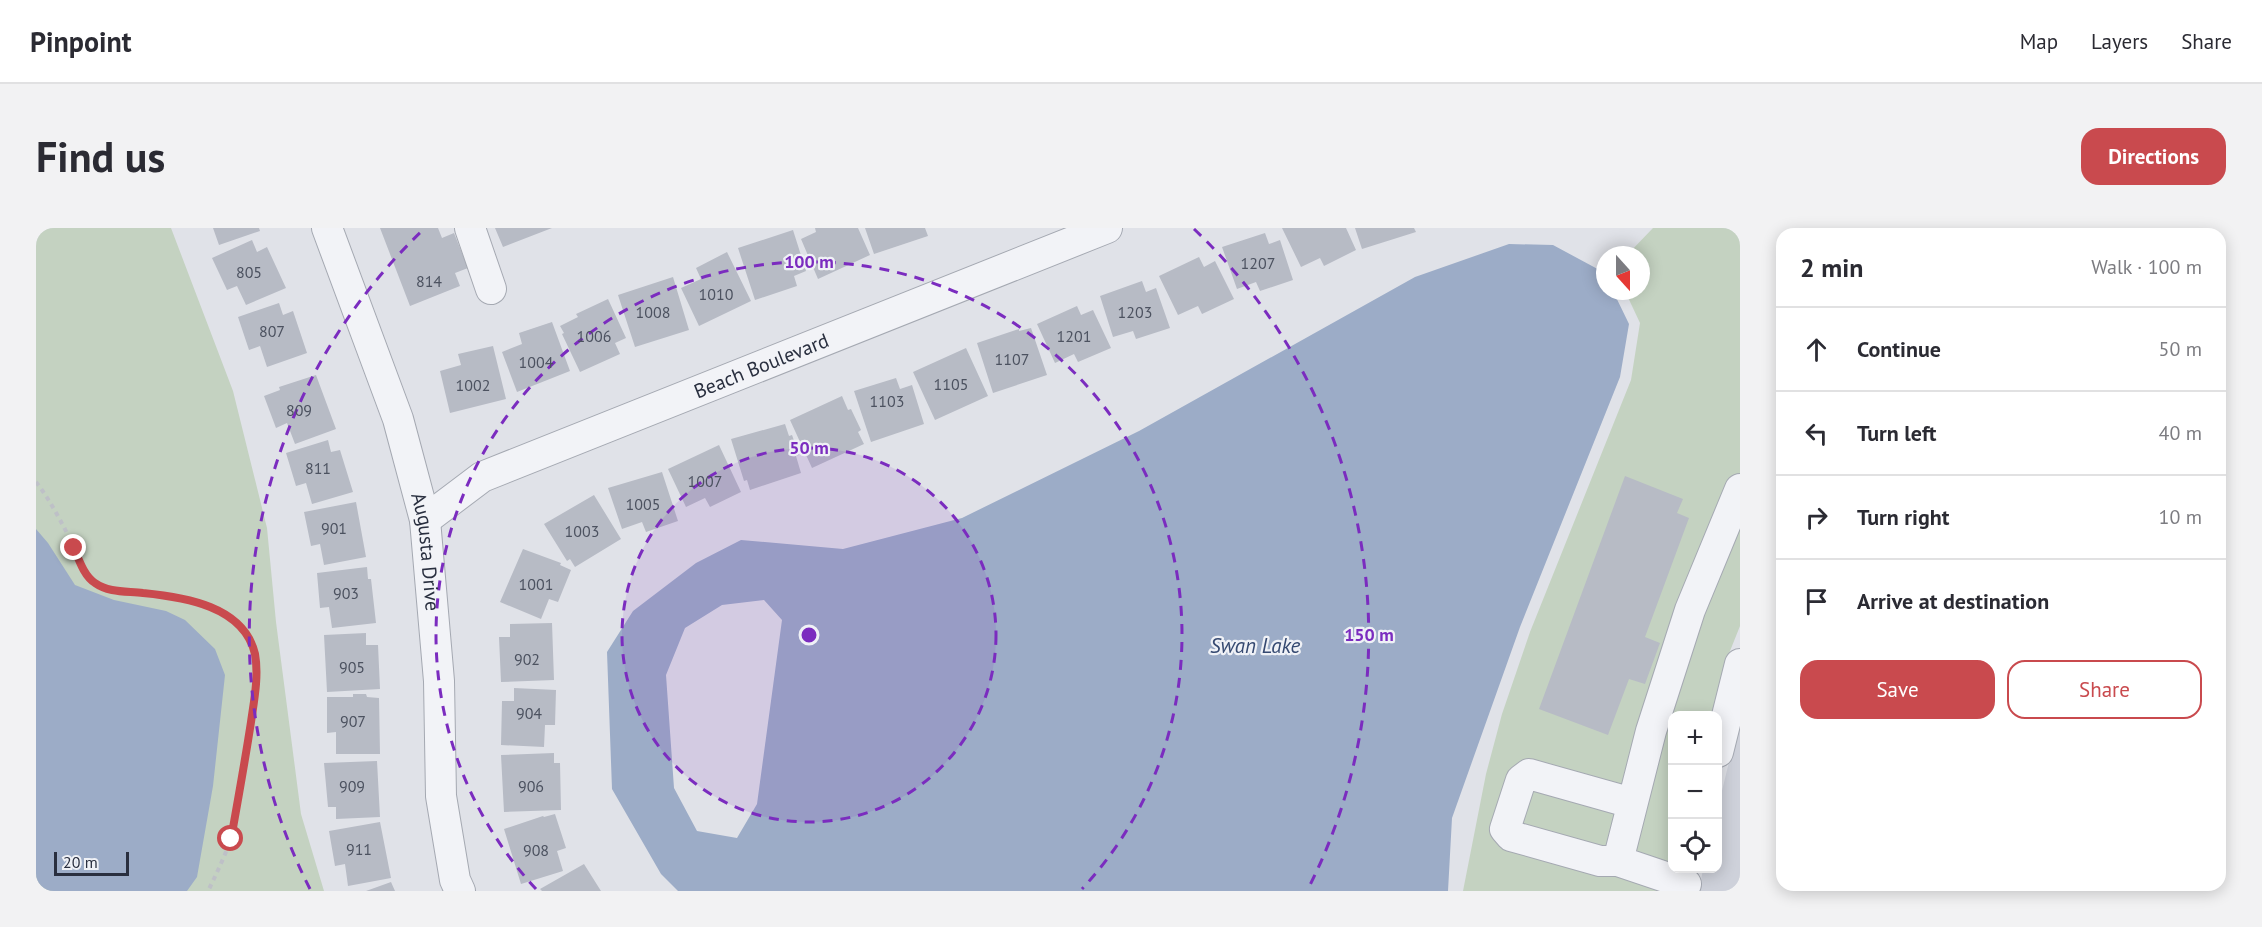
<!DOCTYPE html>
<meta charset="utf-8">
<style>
body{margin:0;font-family:"PT Sans",sans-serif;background:#f2f2f3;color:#2b2b33}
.controls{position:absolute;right:18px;bottom:18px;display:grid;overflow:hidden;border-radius:12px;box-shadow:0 3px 15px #0003}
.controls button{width:54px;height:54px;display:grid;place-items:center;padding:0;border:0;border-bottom:2px solid #e1e1e2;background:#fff;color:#2b2b33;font:30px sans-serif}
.compass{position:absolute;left:1560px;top:18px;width:54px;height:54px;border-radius:50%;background:#fff;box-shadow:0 3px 15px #0003;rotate:159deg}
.scale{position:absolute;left:18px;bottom:15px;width:75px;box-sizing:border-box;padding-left:6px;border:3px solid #292f3f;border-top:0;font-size:16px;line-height:21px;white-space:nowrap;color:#292f3f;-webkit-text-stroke:4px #eff1f6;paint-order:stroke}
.stop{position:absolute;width:18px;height:18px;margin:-14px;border:4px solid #c94a4e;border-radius:50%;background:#fff}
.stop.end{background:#c94a4e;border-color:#fff;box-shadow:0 2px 6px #0008}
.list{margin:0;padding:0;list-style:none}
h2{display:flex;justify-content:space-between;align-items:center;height:78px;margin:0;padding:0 24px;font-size:26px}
h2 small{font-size:20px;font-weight:400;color:#7c7c81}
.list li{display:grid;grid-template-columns:39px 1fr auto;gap:18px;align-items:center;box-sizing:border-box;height:84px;padding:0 24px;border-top:2px solid #e1e1e2}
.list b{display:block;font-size:22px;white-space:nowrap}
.list em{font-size:20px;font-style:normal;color:#7c7c81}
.actions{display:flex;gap:12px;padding:18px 24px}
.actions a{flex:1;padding:14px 0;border:2px solid #c94a4e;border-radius:18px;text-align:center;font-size:21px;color:#c94a4e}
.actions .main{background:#c94a4e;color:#fff}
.icon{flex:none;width:33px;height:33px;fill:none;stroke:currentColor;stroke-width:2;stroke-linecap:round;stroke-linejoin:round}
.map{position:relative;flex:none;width:1704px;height:663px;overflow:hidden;border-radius:18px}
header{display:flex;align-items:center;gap:36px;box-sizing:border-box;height:84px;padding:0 30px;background:#fff;border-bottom:2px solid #e1e1e2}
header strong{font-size:28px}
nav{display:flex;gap:33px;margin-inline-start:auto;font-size:21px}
.intro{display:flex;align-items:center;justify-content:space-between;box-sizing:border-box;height:144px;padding:0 36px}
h1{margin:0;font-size:42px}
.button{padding:15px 27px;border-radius:18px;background:#c94a4e;color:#fff;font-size:21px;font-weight:700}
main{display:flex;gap:36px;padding:0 36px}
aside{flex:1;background:#fff;border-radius:18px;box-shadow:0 3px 15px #0003}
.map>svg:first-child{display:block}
</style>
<header>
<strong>Pinpoint</strong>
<nav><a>Map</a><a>Layers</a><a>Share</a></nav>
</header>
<div class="intro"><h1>Find us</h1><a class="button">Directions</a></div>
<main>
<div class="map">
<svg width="1704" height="663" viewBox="0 0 1704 663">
<rect width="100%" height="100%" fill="#e0e2e8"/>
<path fill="#ced1da" d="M1704,489V663H1663L1667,641L1682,640V579Z"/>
<path fill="#c4d2c1" d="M0,0H135L197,163L231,300L240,394L265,586L288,663H0Z
M1617,0H1704V398L1690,433L1677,487L1636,488L1635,663H1427L1450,546L1466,486L1494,404L1595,152L1604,95L1589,63H1605V27H1591Z"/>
<path fill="#9cacc7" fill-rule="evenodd" d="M1473,16L1517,17L1569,45V63H1577L1593,96L1584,149L1484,399L1416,590L1412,663H642L625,646L576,561L571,424L597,383L660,335L705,312L807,321L926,290L1103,203L1379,49ZM728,372L746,392L721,576L701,610L661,603L638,560L630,447L649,400L686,377Z
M0,301L12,315L39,357L78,372L130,383L149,392L179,421L189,447L177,558L161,649L151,663H0Z"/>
<path fill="#b7bbc5" d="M177,0H223L224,3L183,17Z
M344,0H402L406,10L418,5L432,40L419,45L424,58L374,78Z
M459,0H516L467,19Z
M779,0H822L834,27L782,51L765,11L780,4Z
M829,0H889L892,8L838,26Z
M1246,0H1310L1320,22L1288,38L1284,30L1265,39Z
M1319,0H1378L1380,4L1326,21Z
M757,2L770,43L758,48L761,58L719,72L702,20Z
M1229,5L1233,16L1244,12L1257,52L1224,63L1220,54L1201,61L1186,19Z
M216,12L221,24L231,19L250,60L210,77L201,58L191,62L176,30Z
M691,24L715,73L663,98L645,60L665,51L660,40Z
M1163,29L1168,39L1179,33L1198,71L1166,86L1162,78L1142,87L1123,48Z
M637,49L653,102L599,119L582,67Z
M1106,53L1110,64L1120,60L1134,100L1100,111L1097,103L1077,109L1064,68Z
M572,71L590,110L579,115L584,126L544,144L526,106L528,105L524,98L542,89L540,86Z
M243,75L247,87L257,83L271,125L231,139L224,118L213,122L202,89Z
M1041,78L1045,87L1057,82L1075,120L1042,134L1038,126L1019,135L1001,96Z
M516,94L534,143L481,164L466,124L486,116L483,105Z
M995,100L1011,147L957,165L941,115L983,101V103Z
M457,118L470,171L414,185L404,143L425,137L422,126Z
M930,120L952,168L899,192L877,144Z
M280,147L300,201L259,216L251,195L240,200L228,168L244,162L243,159Z
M860,150L864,161L876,157L888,196L835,214L818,163Z
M806,168L812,182L815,181L825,202L822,204L828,216L776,240L754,192Z
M749,196L753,208L756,207L763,227L760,228L765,245L714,262L711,252L708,253L695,211Z
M292,212L295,224L304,222L317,264L276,276L270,255L260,258L250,225Z
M683,217L705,264L674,279L669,270L650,279L632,241Z
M626,244L642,293L610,304L606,294L586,301L572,260Z
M1589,248L1647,271L1641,285L1653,290L1609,409L1624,415L1609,456L1593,451L1572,507L1503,481Z
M558,267L585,311L539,339L534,331L531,333L508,296Z
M320,274L330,329L288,337L284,316L275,318L268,284Z
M487,321L525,335L524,337L535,342L522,374L513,371L505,391L464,374Z
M331,339L332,351H335L340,395L296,400L293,379L284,380L281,345Z
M516,395L518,452L465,454L463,409H474V396Z
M330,405V417H342L344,461L291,464L288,407Z
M478,460L520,462L519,497H509L508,519L465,517L466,473H478Z
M317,466H330L331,469L343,470L344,526H300V504L291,505V469H317Z
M518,525V535H524L525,582L468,584L465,527Z
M341,533L344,589L300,591V579H292L288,535Z
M519,586L530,620L521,623L527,643L485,656L468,601L507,588L508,589Z
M344,594L355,650L312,658L309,636L299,638L293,603Z
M548,636L565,663H506L504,661Z
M355,654L359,663H330Z"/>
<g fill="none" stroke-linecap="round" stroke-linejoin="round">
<g stroke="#a5a9b2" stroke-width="32">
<g id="minor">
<path id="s1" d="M291,0L362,191L389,292L403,453L405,568L419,652L424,663"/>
<path d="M434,0L455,61"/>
<path id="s2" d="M389,292L446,249L1071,0"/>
<path d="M1682,524L1704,436"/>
<path d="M1582,633H1564L1475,608L1469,601L1485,552L1493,546L1596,575"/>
<path d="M1650,656L1582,633L1615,503L1654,382L1704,261"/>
</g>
</g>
<path stroke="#bec0c7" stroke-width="4" stroke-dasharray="4.5 4.5" stroke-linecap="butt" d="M0,254C15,273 28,299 39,321C44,332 47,344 56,353C72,369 130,365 154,371C181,378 208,396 218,424C228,453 209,531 203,564C201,580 200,598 194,613C188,630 180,647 172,663"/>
<use href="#minor" stroke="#f2f3f7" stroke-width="30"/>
</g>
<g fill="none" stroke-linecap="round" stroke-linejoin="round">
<path stroke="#c94a4e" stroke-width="8" d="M38,320C43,332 48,348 59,355C73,365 91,363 107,365C148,369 208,378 219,426C223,448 218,473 215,494C209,533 202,572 195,611"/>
</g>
<circle cx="773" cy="407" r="187" fill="#7b2cbf" fill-opacity=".12"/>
<g fill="none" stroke="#7b2cbf" stroke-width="3" stroke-dasharray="10 8">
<circle cx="773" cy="407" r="187"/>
<path d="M500 661A373 373 0 1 1 1046 661"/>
<path d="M274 661A560 560 0 0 1 388 1M1158 1A560 560 0 0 1 1272 661"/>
</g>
<g text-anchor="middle" stroke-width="4.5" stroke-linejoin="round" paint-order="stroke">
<g font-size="16" fill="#4c5260">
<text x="1222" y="41">1207</text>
<text x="213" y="50">805</text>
<text x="393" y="59">814</text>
<text x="680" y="72">1010</text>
<text x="617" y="90">1008</text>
<text x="1099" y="90">1203</text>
<text x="236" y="109">807</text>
<text x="558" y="114">1006</text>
<text x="1038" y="114">1201</text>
<text x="976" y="137">1107</text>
<text x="500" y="140">1004</text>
<text x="915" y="162">1105</text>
<text x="437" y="163">1002</text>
<text x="851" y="179">1103</text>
<text x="263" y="188">809</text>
<text x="282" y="246">811</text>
<text x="669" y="259">1007</text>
<text x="607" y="282">1005</text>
<text x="298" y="306">901</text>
<text x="546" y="309">1003</text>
<text x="500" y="362">1001</text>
<text x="310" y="371">903</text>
<text x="491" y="437">902</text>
<text x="316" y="445">905</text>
<text x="493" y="491">904</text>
<text x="317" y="499">907</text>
<text x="316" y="564">909</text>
<text x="495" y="564">906</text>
<text x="323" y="627">911</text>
<text x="500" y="628">908</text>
</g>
<g font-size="20" fill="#292f3f" stroke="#eff1f6">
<text dy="7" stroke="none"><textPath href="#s2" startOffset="372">Beach Boulevard</textPath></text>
<text dy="7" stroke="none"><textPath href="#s1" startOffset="340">Augusta Drive</textPath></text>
</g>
<g font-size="21" font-style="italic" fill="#354971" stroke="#eff1f6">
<text x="1219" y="425">Swan Lake</text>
</g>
</g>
<circle cx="773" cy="407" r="9" fill="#7b2cbf" stroke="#eff1f6" stroke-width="3"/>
<g font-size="18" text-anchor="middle" font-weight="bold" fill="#7b2cbf" stroke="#eff1f6" stroke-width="4.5" stroke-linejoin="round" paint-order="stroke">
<text x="773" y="40">100 m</text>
<text x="773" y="226">50 m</text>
<text x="1333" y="413">150 m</text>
</g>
</svg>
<div class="controls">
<button>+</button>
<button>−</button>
<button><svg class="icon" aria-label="locate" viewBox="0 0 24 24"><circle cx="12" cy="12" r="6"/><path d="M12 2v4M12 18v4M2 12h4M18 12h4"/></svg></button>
</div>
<svg class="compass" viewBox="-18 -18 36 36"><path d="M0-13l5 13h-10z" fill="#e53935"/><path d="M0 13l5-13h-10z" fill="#7c7c81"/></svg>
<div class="scale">20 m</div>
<div class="stop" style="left:195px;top:611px"></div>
<div class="stop end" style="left:38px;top:320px"></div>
</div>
<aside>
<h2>2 min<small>Walk · 100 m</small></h2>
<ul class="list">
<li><svg class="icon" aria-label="ahead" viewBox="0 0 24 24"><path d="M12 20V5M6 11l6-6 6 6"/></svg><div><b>Continue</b></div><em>50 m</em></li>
<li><svg class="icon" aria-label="left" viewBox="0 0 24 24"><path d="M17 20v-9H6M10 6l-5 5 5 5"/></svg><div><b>Turn left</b></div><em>40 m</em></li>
<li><svg class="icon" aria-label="right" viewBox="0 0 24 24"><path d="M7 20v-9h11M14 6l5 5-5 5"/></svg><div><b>Turn right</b></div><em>10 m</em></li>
<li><svg class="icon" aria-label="arrive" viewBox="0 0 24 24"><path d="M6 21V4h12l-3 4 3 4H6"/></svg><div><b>Arrive at destination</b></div></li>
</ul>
<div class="actions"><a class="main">Save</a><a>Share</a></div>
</aside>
</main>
